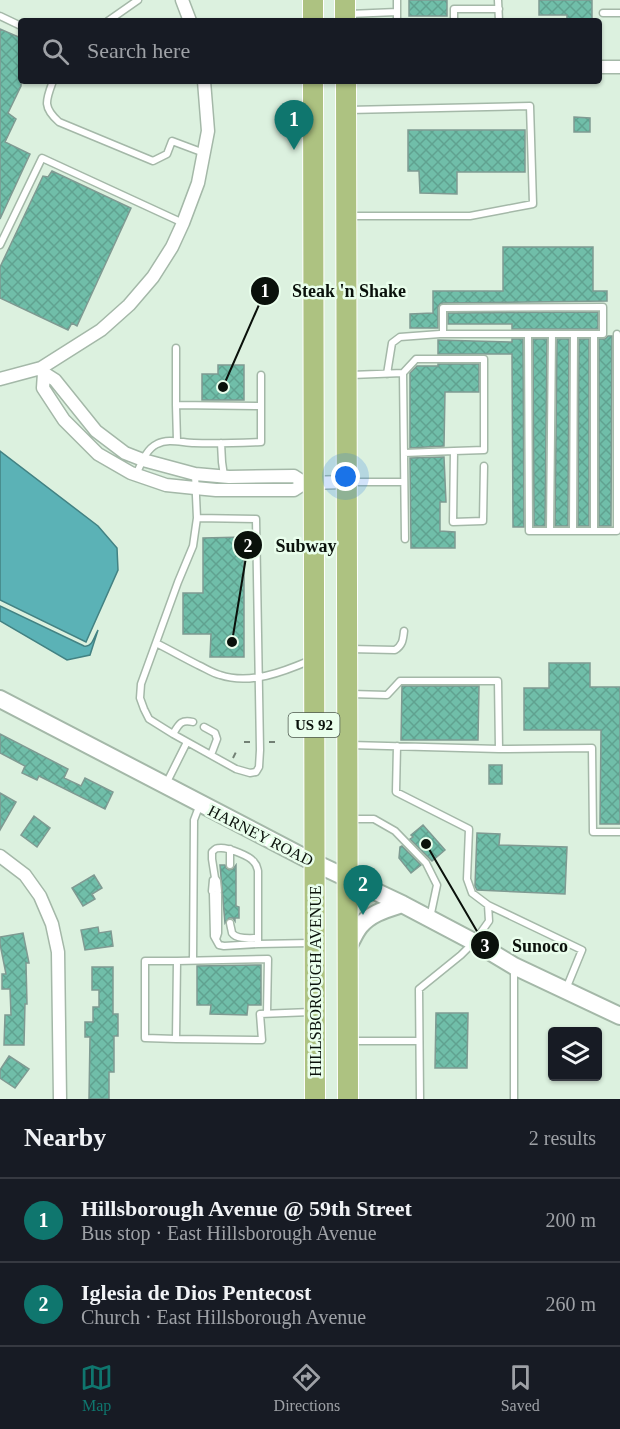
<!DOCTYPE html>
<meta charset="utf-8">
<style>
body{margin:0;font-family:"Times New Roman",serif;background:#242831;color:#f1f3f6}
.controls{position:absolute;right:18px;bottom:18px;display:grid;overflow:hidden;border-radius:6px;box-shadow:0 2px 4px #0004}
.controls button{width:54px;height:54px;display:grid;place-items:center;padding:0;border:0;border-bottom:2px solid #363941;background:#171b24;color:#f1f3f6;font:30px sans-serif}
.you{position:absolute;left:346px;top:477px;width:21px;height:21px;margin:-15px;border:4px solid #fff;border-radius:50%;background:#1a73e8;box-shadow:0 0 0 9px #1a73e833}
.badge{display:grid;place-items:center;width:39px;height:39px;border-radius:50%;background:#0f766e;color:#fff;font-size:20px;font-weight:700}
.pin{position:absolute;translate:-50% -50px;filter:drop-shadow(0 2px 3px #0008)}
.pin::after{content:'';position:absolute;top:32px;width:21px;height:18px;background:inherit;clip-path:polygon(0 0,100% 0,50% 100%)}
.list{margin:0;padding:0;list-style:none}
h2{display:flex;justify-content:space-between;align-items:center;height:78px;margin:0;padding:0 24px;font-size:26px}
h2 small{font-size:20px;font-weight:400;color:#9ea1a6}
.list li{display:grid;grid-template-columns:39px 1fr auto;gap:18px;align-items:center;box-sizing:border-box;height:84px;padding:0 24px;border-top:2px solid #363941}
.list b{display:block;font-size:22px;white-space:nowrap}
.list p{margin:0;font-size:20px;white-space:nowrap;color:#9ea1a6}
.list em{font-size:20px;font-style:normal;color:#9ea1a6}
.icon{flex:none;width:33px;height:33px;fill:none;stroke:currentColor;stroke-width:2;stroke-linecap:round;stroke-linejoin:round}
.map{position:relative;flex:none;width:620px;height:1099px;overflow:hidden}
.search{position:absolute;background:#171b24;box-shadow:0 2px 4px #0004;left:18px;right:18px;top:18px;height:66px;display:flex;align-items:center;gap:15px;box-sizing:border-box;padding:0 21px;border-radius:6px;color:#9ea1a6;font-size:22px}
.sheet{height:246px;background:#171b24}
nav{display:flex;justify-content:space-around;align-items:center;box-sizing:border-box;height:84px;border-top:2px solid #363941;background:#171b24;font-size:16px;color:#9ea1a6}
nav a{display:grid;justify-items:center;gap:3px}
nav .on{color:#0f766e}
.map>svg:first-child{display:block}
</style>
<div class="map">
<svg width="620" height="1099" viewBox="0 0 620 1099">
<defs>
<pattern id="building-cross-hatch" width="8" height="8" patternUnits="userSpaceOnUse" patternTransform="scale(1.5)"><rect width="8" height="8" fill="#70bea9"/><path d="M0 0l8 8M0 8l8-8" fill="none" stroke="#60a290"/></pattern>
</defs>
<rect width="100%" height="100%" fill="#dcf1df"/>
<path fill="#5bb2b6" stroke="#438283" stroke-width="1.5" d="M0,451L98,526L117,548L118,570L86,642L0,600Z
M0,606L84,646C92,648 94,637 98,630L90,655L67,660L0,621Z"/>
<path fill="url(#building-cross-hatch)" stroke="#7f9a92" stroke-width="1.5" d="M409,0H447V16H409Z
M539,0H592V21H567V15H539Z
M0,29L21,38V86L8,113L16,119L5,142L30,154L0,219Z
M574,117L590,118V132H574Z
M408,130H525V172H457V194L420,193L419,171H408Z
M52,171L131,208L77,326L72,323L68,330L0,298V267L43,176L48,177Z
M503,247H593V291H607V301L443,303L440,304L438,307V328H410V314L433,313V291H503Z
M598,312V329H512V324H448V313Z
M608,336H612L611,526H599V339H605Z
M512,339H523L524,527H513L512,354H438V340L512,342Z
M533,339H547L545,526H534Z
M557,339H569L568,526H555Z
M579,339H589V526H578Z
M438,364H479V392H445L444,446L410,448V373L417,366H438Z
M218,365H244V400H202V374H218Z
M444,457L446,502H440V531L455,532V548H411L410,458Z
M244,537V657H210L211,634H183V593H203V538Z
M549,663H590V687H620V824H600L601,730H524V688H549Z
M402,686H479L478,740H401Z
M0,734L68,769L64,778L81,786L85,778L113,792L105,809L39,776L37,780L22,773L25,766L0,753Z
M489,765H502V784H489Z
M0,793L16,802L0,830Z
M34,816L50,828L37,847L21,835Z
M423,825L445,850L432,861L410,839L413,837L411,835Z
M477,833L500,834L499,845L567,847L565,894L477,890L475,886Z
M402,846L421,865L411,873L399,858L400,847Z
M220,865H225L226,868L229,870L233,869L236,865V906L239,907V918H235V921L233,918H229L225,923Z
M94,875L102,888L92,894L95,899L83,906L72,888Z
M98,927L99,933L111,931L113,946L85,950L81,930Z
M23,933L29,963H26L27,1004H25L24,1045H4L5,1015H11L10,989H2V974H6L0,944V937Z
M261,965V1005H248L247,1015L210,1014L211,1005H197V966Z
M92,967H113V1014H118V1036H114V1072H109V1099H89L90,1037H85V1022H93V1007H99V990H92Z
M436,1013H468L467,1068H435Z
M9,1056L29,1069L15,1088L0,1078V1070Z"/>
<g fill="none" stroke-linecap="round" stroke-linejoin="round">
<g stroke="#a4b8a8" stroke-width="9">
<path id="lane" d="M397,0V21
M498,0L499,21
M603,13H620
M349,14L397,12
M0,16L21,26
M108,21L138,0
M454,21V9H499
M53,81C46,100 42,107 59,122L153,161L167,154L172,141L204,153
M348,110L530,106L533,204L470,216H349
M0,245L42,158L183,223
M528,334L529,531H617V334
M176,348V405
M403,373L416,359H484V450L454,451
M387,374L392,343L400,337L440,334H443C496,334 550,334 603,334V307L443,308V334
M351,375L403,373L405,539
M177,441L176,405L261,406
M221,443L222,462L224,476
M404,453L454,451L453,522L483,521L484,466
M195,474L197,518L256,519L260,750L259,767L256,772L250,773L236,769L173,734L149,719L144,709L140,698L141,684L178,582L193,546L197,518
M136,475C141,464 146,449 157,444C168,438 183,443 194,443C217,444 239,443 261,442V375
M350,482H404
M550,531L552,334
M573,531L574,334
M594,531V334
M156,643C170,650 184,658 198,665C205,668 212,673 220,675C250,685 283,672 311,660
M350,649L395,650C403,645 403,639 404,631
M351,694L387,695L400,681H498L499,749
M204,727L215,733L217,739L211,755
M173,734C179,724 181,719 193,722
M350,745L499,749L592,748L593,832H620
M397,746L396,792L469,829L467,879L472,893L488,905L489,921L474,942L461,955L419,989L420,1099
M166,784L187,742
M349,819H374L395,831L426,863L437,885L430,918
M230,865V849
M215,878L217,881L218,891
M212,891L213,880L215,878L212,859V852C216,848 216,848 221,848C229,848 250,856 254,862C257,865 257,867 258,871V944L311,943
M213,894L214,936L219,945L224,946L258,944
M488,905L582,950L566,989
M230,923C230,924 232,932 232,933C237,940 251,938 258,938
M216,939L218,933V894
M193,960L194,820L200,804
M514,968V1099
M267,1013L268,959L177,961L176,1039L262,1040L260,1014L311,1012
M176,1039L145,1038V961H177
M352,1041H419"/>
</g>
<g stroke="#a4b8a8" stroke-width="15">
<path id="street" d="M182,0L190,21
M599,67H620
M42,369L44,373L55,380L96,431L125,453L143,460L195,474L229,477L294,476L305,483
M44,373L43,388L64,420L98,454L131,473L166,485L195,488L216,490H294L305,483L346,482
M0,379L41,368L101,330L129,305L153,277L172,247L183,223L198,183L208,131L204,81
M0,856L25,875L40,896L52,924L58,952L60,1099"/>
</g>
<g stroke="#a4b8a8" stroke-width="20">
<path id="secondary" d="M0,699L315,863L402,904L474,942L514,966L620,1016
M348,947C352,940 355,932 360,926C371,913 387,909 402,904"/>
</g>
<g stroke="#fff" stroke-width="22">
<path id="primary" d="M313,0V21
M345,0V21
M313,81L315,1099
M346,81L348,1099"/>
</g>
<path stroke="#728074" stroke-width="2" stroke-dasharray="6 3" stroke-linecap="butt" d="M244,742H251
M269,742H278
M233,758L237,750"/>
<use href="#lane" stroke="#fff" stroke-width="6"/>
<use href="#street" stroke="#fff" stroke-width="12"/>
<use href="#secondary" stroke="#fff" stroke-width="16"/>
<use href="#primary" stroke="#adc281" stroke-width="20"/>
</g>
<g text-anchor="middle" stroke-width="5" stroke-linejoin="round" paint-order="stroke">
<rect fill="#e9feec" stroke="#4d584e" stroke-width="1.5" x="288.5" y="713" width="51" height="24" rx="4.5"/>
<g font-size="15" font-weight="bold" fill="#0a110b">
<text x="314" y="730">US 92</text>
</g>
<g font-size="16" fill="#0a110b" stroke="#e9feec">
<text transform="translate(261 835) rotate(27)" y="6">HARNEY ROAD</text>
<text transform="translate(315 981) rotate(-90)" y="6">HILLSBOROUGH AVENUE</text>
</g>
</g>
<path fill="none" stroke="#0a110b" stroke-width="2" d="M223 387L265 291M232 642L248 545M426 844L485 945"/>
<g fill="#0a110b" stroke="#e9feec" stroke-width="2">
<circle cx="223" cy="387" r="6"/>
<circle cx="232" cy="642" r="6"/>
<circle cx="426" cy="844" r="6"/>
<circle cx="265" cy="291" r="15"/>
<circle cx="248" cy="545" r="15"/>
<circle cx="485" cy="945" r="15"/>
</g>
<g font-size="18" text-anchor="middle" font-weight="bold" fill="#fff">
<text x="265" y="297">1</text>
<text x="248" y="552">2</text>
<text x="485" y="952">3</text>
</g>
<g font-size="18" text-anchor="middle" font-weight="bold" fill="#0a110b" stroke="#e9feec" stroke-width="5" stroke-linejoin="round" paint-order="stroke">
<text x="349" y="297">Steak 'n Shake</text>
<text x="306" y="552">Subway</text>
<text x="540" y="952">Sunoco</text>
</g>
</svg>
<div class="controls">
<button><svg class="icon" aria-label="layers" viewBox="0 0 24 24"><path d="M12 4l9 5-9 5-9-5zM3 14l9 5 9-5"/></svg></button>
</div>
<div class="you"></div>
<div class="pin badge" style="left:294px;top:150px">1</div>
<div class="pin badge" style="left:363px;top:915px">2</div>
<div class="search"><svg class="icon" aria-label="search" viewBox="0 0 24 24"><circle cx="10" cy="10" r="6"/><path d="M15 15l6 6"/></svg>Search here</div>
</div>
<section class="sheet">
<h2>Nearby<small>2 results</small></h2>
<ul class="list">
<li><span class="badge">1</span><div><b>Hillsborough Avenue @ 59th Street</b><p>Bus stop · East Hillsborough Avenue</p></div><em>200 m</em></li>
<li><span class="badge">2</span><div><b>Iglesia de Dios Pentecost</b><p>Church · East Hillsborough Avenue</p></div><em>260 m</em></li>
</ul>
</section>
<nav>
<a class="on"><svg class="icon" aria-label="map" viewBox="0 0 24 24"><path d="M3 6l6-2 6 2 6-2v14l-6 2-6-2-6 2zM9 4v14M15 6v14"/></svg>Map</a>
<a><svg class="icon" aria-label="directions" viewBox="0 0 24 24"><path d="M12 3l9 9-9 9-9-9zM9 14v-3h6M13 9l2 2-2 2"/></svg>Directions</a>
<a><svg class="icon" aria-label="saved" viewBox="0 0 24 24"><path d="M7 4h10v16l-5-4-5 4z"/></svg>Saved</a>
</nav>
